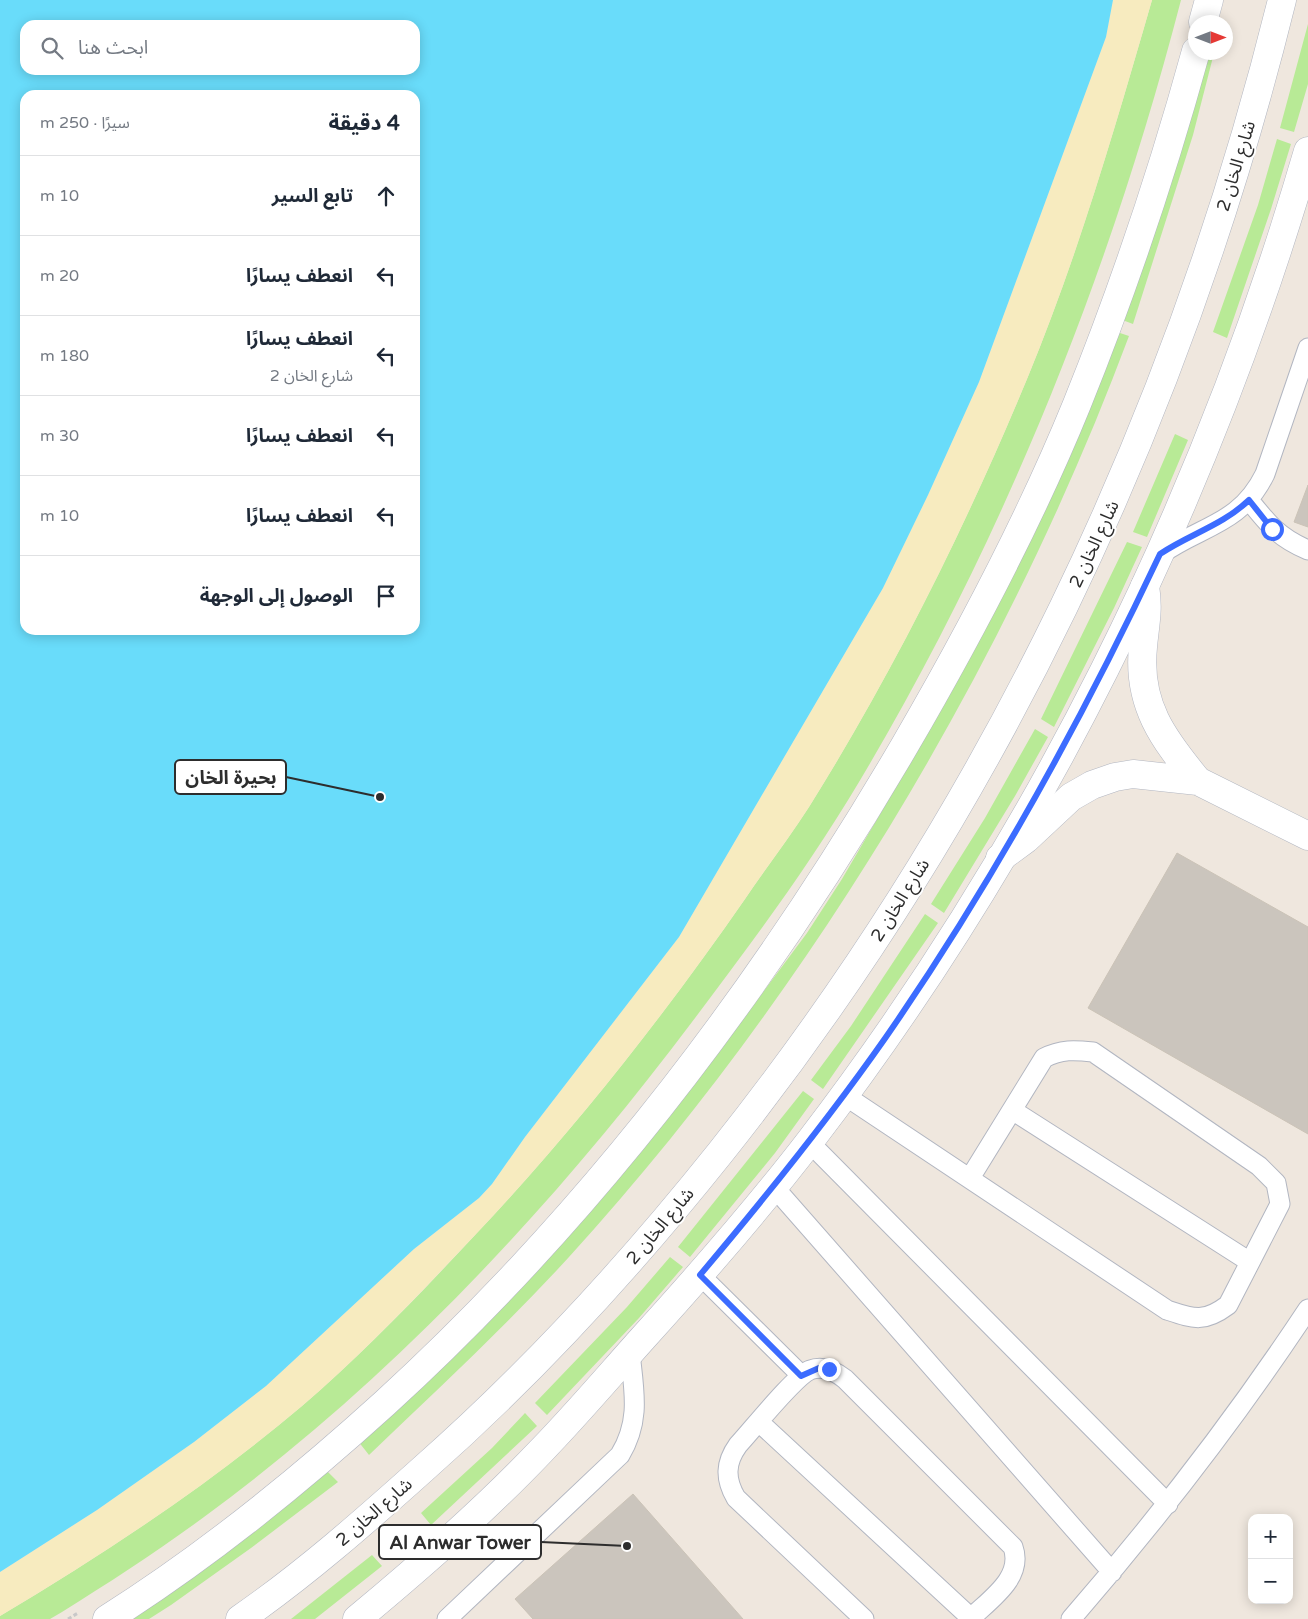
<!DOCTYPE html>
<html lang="ar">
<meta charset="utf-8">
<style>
body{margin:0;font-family:"Varela Round","Noto Sans Arabic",sans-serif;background:#f6f6f7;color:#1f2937;direction:rtl}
.controls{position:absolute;right:15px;bottom:15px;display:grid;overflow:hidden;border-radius:10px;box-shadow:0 2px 12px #0003}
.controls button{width:45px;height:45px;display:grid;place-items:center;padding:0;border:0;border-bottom:1px solid #e0e1e3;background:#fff;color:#1f2937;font:25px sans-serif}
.compass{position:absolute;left:1188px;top:15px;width:45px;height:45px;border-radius:50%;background:#fff;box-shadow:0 2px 12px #0003;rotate:90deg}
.stop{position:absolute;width:15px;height:15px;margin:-11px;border:4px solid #3c6cff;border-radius:50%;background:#fff}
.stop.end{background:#3c6cff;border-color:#fff;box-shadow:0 1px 5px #0008}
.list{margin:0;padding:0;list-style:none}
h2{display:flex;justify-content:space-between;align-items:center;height:65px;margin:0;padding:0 20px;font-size:21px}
h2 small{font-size:16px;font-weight:400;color:#747a83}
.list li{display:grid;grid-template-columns:32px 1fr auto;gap:15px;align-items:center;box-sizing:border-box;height:80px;padding:0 20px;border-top:1px solid #e0e1e3}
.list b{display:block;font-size:19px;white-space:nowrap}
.list p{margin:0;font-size:16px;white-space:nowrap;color:#747a83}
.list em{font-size:16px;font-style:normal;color:#747a83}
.icon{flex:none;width:28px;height:28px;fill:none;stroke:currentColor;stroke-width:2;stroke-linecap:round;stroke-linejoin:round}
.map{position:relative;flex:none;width:1308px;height:1619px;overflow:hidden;direction:ltr}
.search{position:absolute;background:#fff;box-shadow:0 2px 12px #0003;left:20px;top:20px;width:400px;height:55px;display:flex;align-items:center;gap:12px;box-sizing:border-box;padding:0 18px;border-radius:15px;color:#747a83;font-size:19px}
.panel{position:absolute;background:#fff;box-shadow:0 2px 12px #0003;left:20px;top:90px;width:400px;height:545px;border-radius:15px;direction:rtl}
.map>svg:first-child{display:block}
</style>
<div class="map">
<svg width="1308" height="1619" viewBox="0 0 1308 1619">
<rect width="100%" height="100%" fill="#efe7de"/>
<path fill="#b8ea96" d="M1152,0H1181C1110,274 1004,539 859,782C809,866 751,944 692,1022C553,1207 391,1380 204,1517C158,1551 110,1582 62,1612L50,1619H0V1616C106,1553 207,1486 302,1406C364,1353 421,1293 476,1234C575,1129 663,1017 745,899C766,868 789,838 809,807C894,671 966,526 1027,379C1078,256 1115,128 1152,0Z
M1308,24V84L1294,132L1280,128Z
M1203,53H1214L1193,135L1133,324L1117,318Z
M1277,139L1291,144L1271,209L1227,338L1213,332L1258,205Z
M1114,331L1129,336C1006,666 807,996 569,1257C506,1326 437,1390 369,1455L358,1441L696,1082L807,933L842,879L931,727Z
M1175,434L1188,440L1147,537L1133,532Z
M1127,542L1142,547L1114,608L1054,727L1041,719Z
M1035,729L1048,737L1015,796L944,913L931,904L985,818Z
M925,914L938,923L823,1089L811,1080L851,1026Z
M803,1091L814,1099L775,1153L690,1257L678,1247Z
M670,1257L683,1267L639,1318L547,1415L535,1403L627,1307Z
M525,1413L537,1426L431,1525L421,1513L492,1448Z
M327,1471L338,1482L251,1548L171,1605L149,1619H125Z
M372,1555L382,1566L315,1619H291Z"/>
<path fill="#f7ebbf" d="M1113,0H1152C1115,128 1078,256 1027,379C966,526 894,671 809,807C789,838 766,868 745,899C663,1017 575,1129 476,1234C420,1293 364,1353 302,1406C207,1486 106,1553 0,1616V1572L97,1510L194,1442L266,1386L414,1249L479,1198L492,1184L525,1137L679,937L883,588L928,495L979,382L1106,37Z"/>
<path fill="#69dcfa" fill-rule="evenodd" d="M0,0H1113L1106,37L979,382L928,495L883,588L679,937L525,1137L492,1184L479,1198L414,1249L266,1386L194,1442L97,1510L0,1572ZM25,25H415V70H25ZM25,95H415V630H25Z"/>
<path fill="#cbc5bd" stroke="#cbc3b7" d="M1308,485V527L1294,522Z
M1177,853L1308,927V1134L1088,1008Z
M633,1494L743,1619H533L515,1599Z"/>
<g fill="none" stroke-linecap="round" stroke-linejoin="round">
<g stroke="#b2b6c1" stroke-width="21">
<path id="service" d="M1249,500C1268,524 1279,538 1308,550
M1161,554C1202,525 1240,525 1265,474L1308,348
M844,1095L1167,1310C1194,1319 1204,1323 1228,1305L1280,1204L1276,1183L1259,1166L1093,1052C1075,1050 1061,1049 1044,1058L970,1178
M1012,1110L1250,1262
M809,1142L1168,1504
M774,1187L1112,1572
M700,1275L801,1375
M759,1422L971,1618
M447,1619L620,1455C641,1420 634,1391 630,1353
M864,1619L736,1498C725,1479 725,1463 738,1445C752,1430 794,1377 810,1370C823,1365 835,1371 845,1379L1013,1547C1024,1578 989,1600 970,1619
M1071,1619C1157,1520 1236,1418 1308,1309"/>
</g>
<g stroke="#b2b6c1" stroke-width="29">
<path id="pedestrian" d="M1203,22L1209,0
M107,1619C207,1556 298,1482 385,1403C593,1213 763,988 905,745C969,635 1029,522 1077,404C1123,290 1163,171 1196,51"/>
</g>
<g stroke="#b2b6c1" stroke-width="29">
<path id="minor" d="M1145,586C1149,610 1145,624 1143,647C1137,704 1163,739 1198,781
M1000,858L1026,839L1071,797L1092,785L1115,777L1133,774L1198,781L1308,836"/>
</g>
<g stroke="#b2b6c1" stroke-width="29">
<path id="secondary" d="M240,1619C305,1574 365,1521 423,1469C532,1373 629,1267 720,1153C991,813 1178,421 1282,0
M357,1619C421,1566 484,1511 541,1451C576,1415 609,1376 643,1338C701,1274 757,1210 810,1141C1036,846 1204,508 1308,151"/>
</g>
<path stroke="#c8c8c8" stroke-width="3" stroke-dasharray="4 2.5" stroke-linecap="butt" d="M68,1619L78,1613"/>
<use href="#service" stroke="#fff" stroke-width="19"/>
<use href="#pedestrian" stroke="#fff" stroke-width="28"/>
<use href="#minor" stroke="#fff" stroke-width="28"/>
<use href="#secondary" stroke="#fff" stroke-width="28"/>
</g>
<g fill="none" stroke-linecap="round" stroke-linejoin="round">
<path stroke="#3c6cff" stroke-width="6" d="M829,1369L819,1368L801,1376L700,1275C765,1198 828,1120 886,1037C992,884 1081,722 1160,554C1190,534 1223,525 1249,500L1272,529"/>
</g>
<g text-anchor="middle" stroke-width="4" stroke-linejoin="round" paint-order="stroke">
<g font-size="18" fill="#2d2d2d" stroke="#fff">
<text transform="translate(1236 166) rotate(-73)" y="6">شارع الخان 2</text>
<text transform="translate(1094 544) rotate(-65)" y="6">شارع الخان 2</text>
<text transform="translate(900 900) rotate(-58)" y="6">شارع الخان 2</text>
<text transform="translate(660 1226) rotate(-50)" y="6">شارع الخان 2</text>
<text transform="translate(374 1512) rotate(-41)" y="6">شارع الخان 2</text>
</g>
</g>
<path fill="none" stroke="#2d2d2d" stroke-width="2" d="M380 797L286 777M627 1546L541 1542"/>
<g fill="#2d2d2d" stroke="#fff" stroke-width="2">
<circle cx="380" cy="797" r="5"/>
<circle cx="627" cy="1546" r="5"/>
</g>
<g fill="#fff" stroke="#2d2d2d" stroke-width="2">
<rect x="175" y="760" width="111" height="34" rx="5"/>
<rect x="379" y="1525" width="162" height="34" rx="5"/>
</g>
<g font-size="19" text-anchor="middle" font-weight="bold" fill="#2d2d2d">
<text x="231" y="784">بحيرة الخان</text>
<text x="460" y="1549">Al Anwar Tower</text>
</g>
</svg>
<div class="controls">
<button>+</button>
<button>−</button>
</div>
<svg class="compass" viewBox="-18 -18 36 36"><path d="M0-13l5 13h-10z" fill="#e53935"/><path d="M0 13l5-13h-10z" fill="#747a83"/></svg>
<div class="stop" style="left:1272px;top:529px"></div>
<div class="stop end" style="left:829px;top:1369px"></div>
<div class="search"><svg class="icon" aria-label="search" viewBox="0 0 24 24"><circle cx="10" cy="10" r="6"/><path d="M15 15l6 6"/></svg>ابحث هنا</div>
<section class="panel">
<h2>4 دقيقة<small>سيرًا · 250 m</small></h2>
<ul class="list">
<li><svg class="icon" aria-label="ahead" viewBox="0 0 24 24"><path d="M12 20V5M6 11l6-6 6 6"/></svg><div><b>تابع السير</b></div><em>10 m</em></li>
<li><svg class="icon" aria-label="left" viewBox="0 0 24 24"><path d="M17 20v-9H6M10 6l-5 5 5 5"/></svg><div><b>انعطف يسارًا</b></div><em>20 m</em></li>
<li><svg class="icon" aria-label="left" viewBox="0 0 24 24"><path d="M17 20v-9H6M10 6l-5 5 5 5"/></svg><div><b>انعطف يسارًا</b><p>شارع الخان 2</p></div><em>180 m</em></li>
<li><svg class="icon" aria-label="left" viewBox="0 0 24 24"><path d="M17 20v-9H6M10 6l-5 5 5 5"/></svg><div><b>انعطف يسارًا</b></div><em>30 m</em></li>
<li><svg class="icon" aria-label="left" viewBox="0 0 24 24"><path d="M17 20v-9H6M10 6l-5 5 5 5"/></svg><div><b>انعطف يسارًا</b></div><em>10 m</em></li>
<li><svg class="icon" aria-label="arrive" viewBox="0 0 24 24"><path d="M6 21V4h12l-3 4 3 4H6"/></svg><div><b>الوصول إلى الوجهة</b></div></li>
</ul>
</section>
</div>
